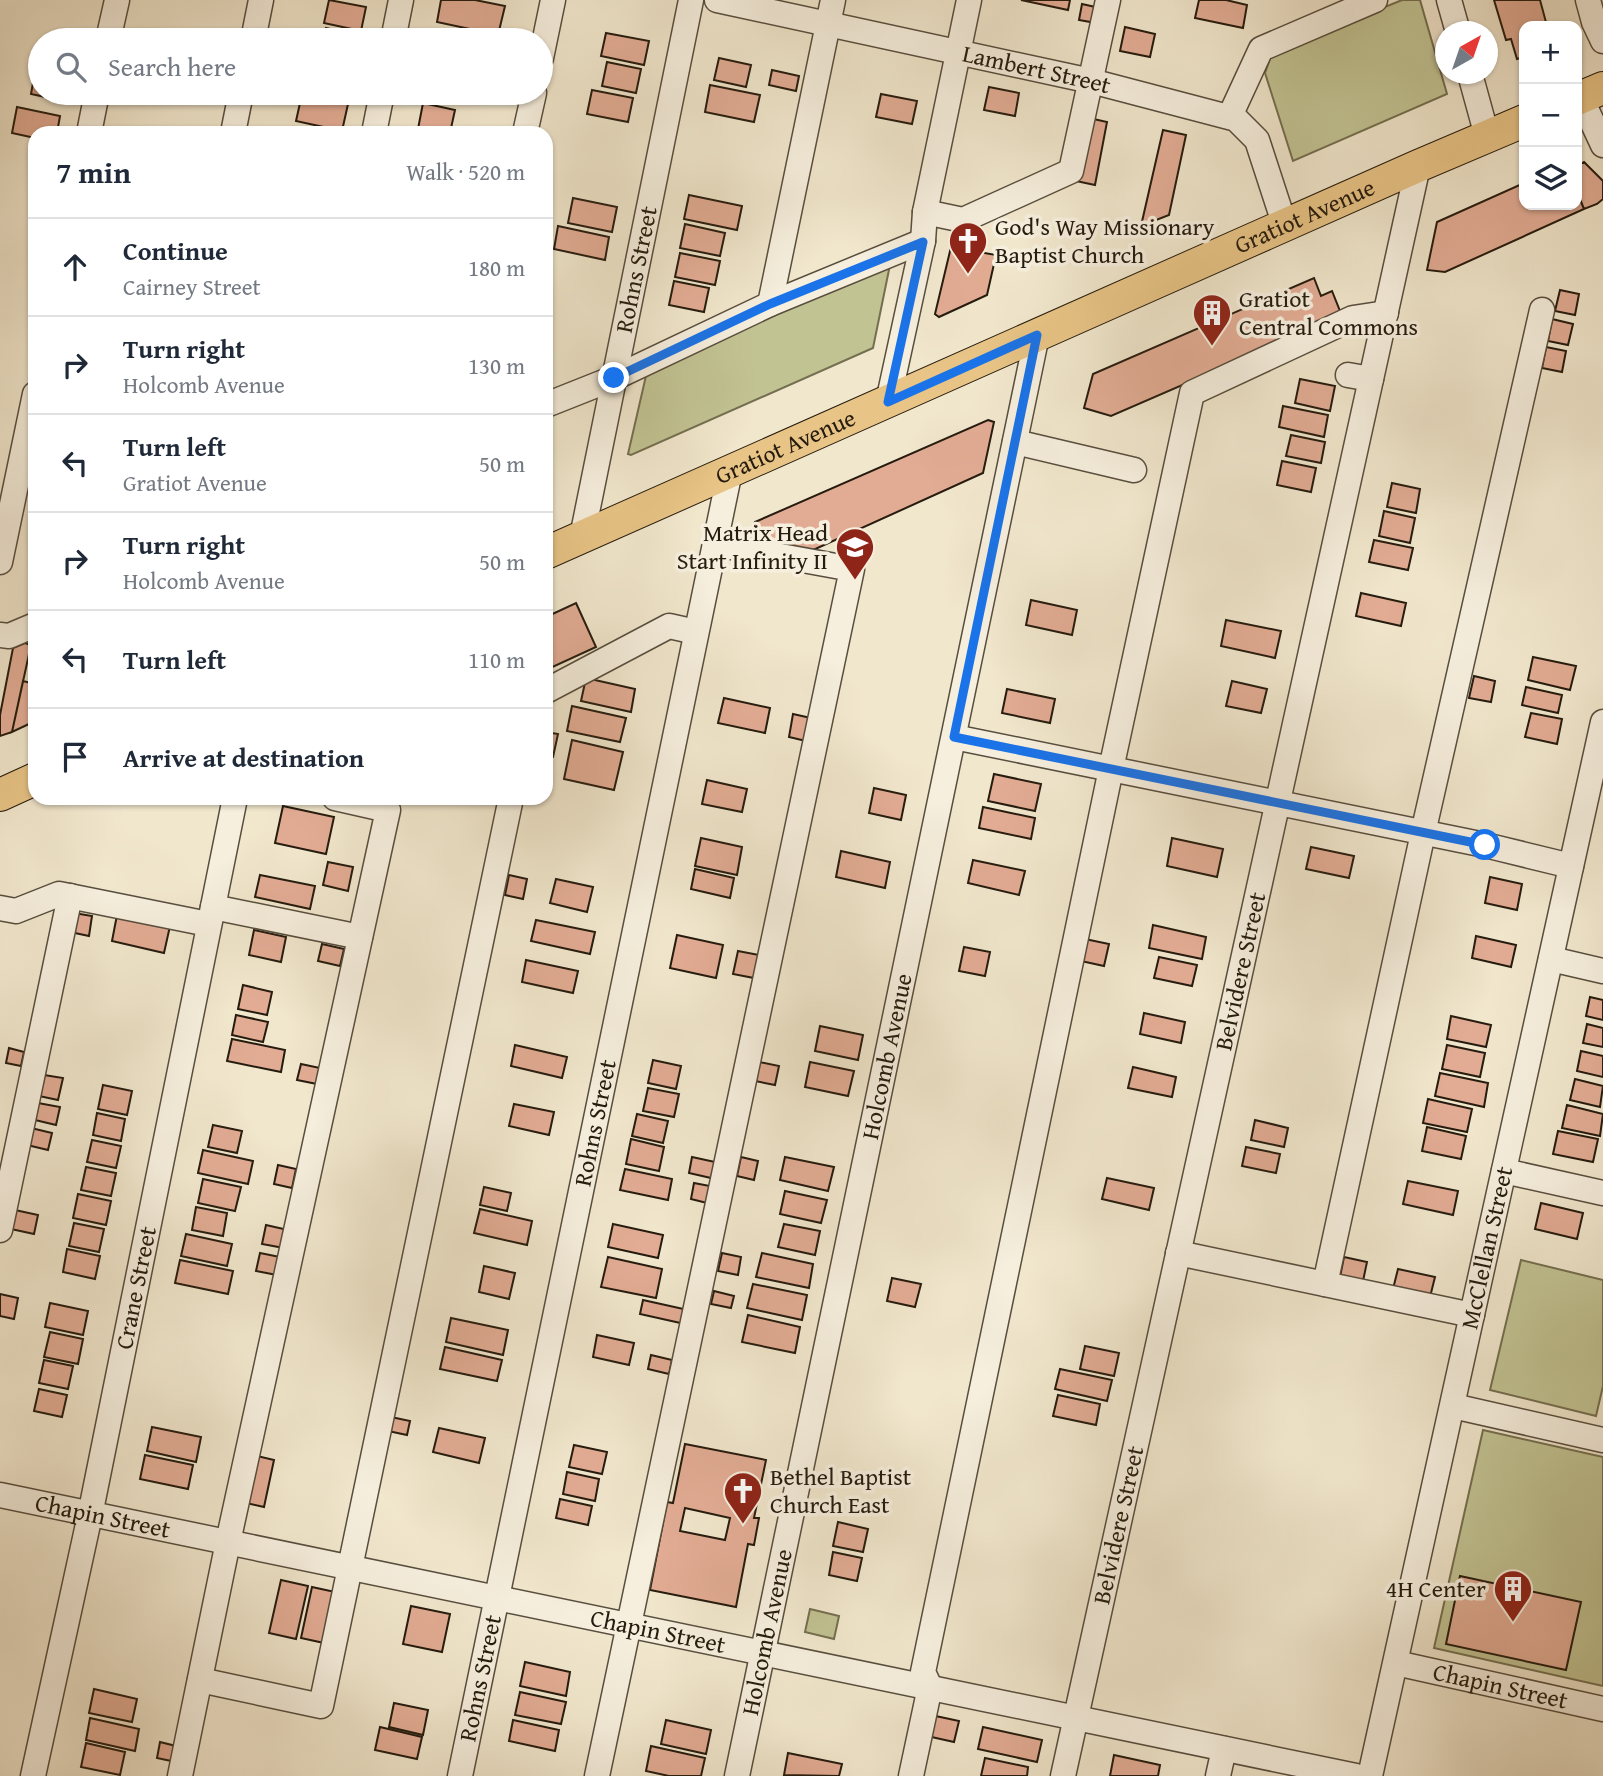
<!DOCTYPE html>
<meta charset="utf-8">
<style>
body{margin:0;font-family:"Gentium Book Plus",serif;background:#f6f6f7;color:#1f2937}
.controls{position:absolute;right:21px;top:21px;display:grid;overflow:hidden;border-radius:14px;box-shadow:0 2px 5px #0004}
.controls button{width:63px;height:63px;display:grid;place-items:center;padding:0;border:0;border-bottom:2px solid #e0e1e3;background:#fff;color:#1f2937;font:35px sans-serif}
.compass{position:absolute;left:1435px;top:21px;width:63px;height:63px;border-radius:50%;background:#fff;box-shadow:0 2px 5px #0004;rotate:40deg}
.stop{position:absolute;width:21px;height:21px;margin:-16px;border:5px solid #1a73e8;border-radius:50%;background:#fff}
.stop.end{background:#1a73e8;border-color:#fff;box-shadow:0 2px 7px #0008}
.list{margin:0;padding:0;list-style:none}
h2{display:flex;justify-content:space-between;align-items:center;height:91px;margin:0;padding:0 28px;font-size:30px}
h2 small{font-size:23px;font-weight:400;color:#747a83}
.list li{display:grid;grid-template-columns:46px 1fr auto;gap:21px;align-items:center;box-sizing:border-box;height:98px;padding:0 28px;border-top:2px solid #e0e1e3}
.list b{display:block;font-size:26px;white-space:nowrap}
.list p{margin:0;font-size:23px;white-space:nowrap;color:#747a83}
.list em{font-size:23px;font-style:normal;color:#747a83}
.icon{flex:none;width:38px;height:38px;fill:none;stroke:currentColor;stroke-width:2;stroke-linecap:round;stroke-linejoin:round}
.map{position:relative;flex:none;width:1603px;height:1776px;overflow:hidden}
.search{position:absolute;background:#fff;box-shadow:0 2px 5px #0004;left:28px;top:28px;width:525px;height:77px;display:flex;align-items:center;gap:18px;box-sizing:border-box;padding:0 24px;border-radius:38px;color:#747a83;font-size:26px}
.panel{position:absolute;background:#fff;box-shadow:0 2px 5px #0004;left:28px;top:126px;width:525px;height:679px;border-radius:21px}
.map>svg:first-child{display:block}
</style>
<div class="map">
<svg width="1603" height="1776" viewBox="0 0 1603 1776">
<rect width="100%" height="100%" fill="#f1e7cd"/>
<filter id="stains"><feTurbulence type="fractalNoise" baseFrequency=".00286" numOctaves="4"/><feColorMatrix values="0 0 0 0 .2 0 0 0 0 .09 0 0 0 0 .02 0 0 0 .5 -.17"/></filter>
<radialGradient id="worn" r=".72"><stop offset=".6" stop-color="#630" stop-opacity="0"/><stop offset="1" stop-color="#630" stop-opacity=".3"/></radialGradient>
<path fill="#c2c393" stroke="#746f50" stroke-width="2" d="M1402,0H1420L1447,94L1293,161L1265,73L1272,53Z
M891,260L873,348L631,455L628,454L648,367Z
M1521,1260L1603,1280V1386L1596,1416L1490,1390Z
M1483,1430L1603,1457V1686L1434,1648Z
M810,1609L839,1616L834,1639L805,1632Z"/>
<path fill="#e2ac94" stroke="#251b0e" stroke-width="2" fill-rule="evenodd" d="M329,0L366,7L361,31L324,23Z
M441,0H475L505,6L498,35L437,22Z
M1021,0H1070L1068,10Z
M1199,0H1226L1247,5L1243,28L1195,18Z
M1494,0H1540L1547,26H1524V57L1517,59L1511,39L1506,40Z
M1082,4L1100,8L1096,23L1079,20Z
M1125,27L1155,34L1150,57L1120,51Z
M326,28L357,35L356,40H324Z
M606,33L649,41L644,65L601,56Z
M719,58L751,65L746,87L714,80Z
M607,62L641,69L636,93L602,86Z
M772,70L799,76L796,91L769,85Z
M34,77L40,79V93H52L50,98L31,94Z
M710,85L760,95L754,122L705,112Z
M989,87L1019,93L1015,116L984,110Z
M592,90L633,98L628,122L587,114Z
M302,94L348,104L342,131L296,121Z
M881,94L917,101L912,124L876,117Z
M423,103L455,110L450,133L418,129Z
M17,107L60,116L57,133H35V138L12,133Z
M1089,118L1107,122L1095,185L1076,181Z
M1163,130L1186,135L1169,215L1141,226Z
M1584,162L1603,181V199L1597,204L1584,209L1577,192V166Z
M1524,183V205H1577V192L1584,209L1445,272L1427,270L1437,222Z
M689,195L742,206L737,230L684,219Z
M573,198L617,207L612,232L568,223Z
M685,224L725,233L720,256L680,248Z
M558,226L609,237L605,260L554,249Z
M951,247L996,255L987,295L939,317L935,314Z
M680,253L720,261L715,285L675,277Z
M1314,278L1321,296L1332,291L1340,311L1332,320L1111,416L1084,408L1093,374Z
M674,281L709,288L704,312L669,305Z
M1560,290L1579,294L1575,315L1555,311Z
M1552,319L1573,324L1568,345L1548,341Z
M1546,347L1566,351L1562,372L1542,368Z
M1300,379L1335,386L1330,411L1295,403Z
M1283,406L1328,415L1324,437L1279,427Z
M988,420L994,422L983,473L811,551L751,537L755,522Z
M1291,435L1325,442L1321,463L1286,456Z
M1282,461L1316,468L1311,492L1277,485Z
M1392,483L1420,489L1416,513L1387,507Z
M1384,511L1415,518L1410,543L1379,536Z
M1374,540L1413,548L1408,570L1369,562Z
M1361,593L1406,603L1401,626L1356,616Z
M1031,600L1077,610L1072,635L1026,625Z
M576,603L596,647L546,670V617Z
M1226,620L1281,631L1275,658L1221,646Z
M25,643L31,645L12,732L0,736V715L13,648Z
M1533,657L1576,666L1570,690L1528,680Z
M1474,676L1495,681L1491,702L1469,698Z
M586,678L635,689L631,712L581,701Z
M23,681L35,684V697L29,724L12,732Z
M1232,681L1267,689L1261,713L1226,706Z
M1526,687L1562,695L1558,713L1522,705Z
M1007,689L1055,699L1050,723L1002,713Z
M724,698L770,708L765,733L718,723Z
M572,706L626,718L620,742L567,731Z
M1531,713L1562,719L1557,744L1525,737Z
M793,714L811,718L806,741L789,737Z
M546,732L558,734L553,757L546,756Z
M572,740L623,752L614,790L564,779Z
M994,774L1041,784L1035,811L988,801Z
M707,780L747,789L742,812L702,804Z
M874,788L906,795L901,820L869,813Z
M283,806L334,817L326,854L275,843Z
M983,807L1035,818L1031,839L979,828Z
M701,838L742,847L737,875L695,866Z
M1172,838L1223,849L1217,877L1167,866Z
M1311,847L1354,856L1349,878L1306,869Z
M841,851L890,862L885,888L836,877Z
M973,860L1025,871L1019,895L968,883Z
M328,862L353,867L348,891L323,885Z
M695,869L734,878L730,898L691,889Z
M260,875L315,886L310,909L255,897Z
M509,875L527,879L523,899L505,895Z
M1490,877L1522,884L1517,910L1485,903Z
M556,879L593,887L587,912L550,903Z
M74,913L92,916L89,936L70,932Z
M117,915L170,926L164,953L112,941Z
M536,920L595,932L590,954L531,941Z
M1153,925L1206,937L1202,959L1149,948Z
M254,930L286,937L281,962L249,955Z
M677,935L723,945L716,978L670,968Z
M1476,936L1516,945L1511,967L1472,958Z
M1085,939L1109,944L1104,966L1081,961Z
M322,944L344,949L340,966L318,961Z
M964,947L990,952L985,976L959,971Z
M738,951L759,955L754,978L733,974Z
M1159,957L1197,965L1192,986L1154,978Z
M526,960L578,971L573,993L522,982Z
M243,985L272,992L267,1015L238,1009Z
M1590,997L1603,1000V1020L1586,1016Z
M1144,1013L1185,1022L1181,1043L1140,1034Z
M236,1015L268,1022L263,1042L232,1035Z
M1451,1016L1491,1025L1486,1047L1447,1039Z
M1587,1024L1603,1028V1047L1583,1043Z
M820,1026L863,1035L858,1060L815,1051Z
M232,1039L285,1050L281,1072L227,1061Z
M515,1045L567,1057L562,1078L511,1066Z
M1447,1045L1485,1053L1480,1077L1442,1069Z
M9,1048L24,1052L21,1066L6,1063Z
M1581,1051L1603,1056V1077L1577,1071Z
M653,1060L681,1066L676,1089L648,1083Z
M759,1062L779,1066L775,1085L755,1081Z
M810,1062L854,1071L848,1096L805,1087Z
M301,1064L320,1068L317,1084L297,1080Z
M1133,1067L1176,1077L1172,1097L1128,1088Z
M1440,1073L1488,1083L1484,1107L1435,1096Z
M44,1075L63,1078L58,1100L39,1096Z
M1575,1079L1603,1086L1600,1107L1570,1100Z
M103,1085L132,1091L127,1115L98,1109Z
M648,1088L679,1094L674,1117L643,1111Z
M1428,1099L1472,1109L1467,1132L1423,1123Z
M38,1103L60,1107L56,1125L35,1120Z
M514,1104L554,1112L549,1135L509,1126Z
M1567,1105L1603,1114L1600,1136L1562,1128Z
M97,1113L125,1119L121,1141L93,1135Z
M637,1114L668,1121L663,1143L632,1136Z
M1255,1120L1288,1128L1284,1147L1251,1140Z
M213,1125L242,1131L237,1153L208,1147Z
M1427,1127L1466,1136L1461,1159L1422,1151Z
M31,1128L52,1133L48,1150L27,1145Z
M1558,1131L1598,1139L1593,1162L1553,1154Z
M631,1139L664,1147L659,1171L626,1164Z
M92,1140L121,1146L116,1168L87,1162Z
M1246,1147L1280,1154L1276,1173L1242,1166Z
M203,1150L253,1161L248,1184L198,1173Z
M692,1157L715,1162L711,1178L689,1173Z
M741,1157L758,1161L754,1180L737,1176Z
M785,1157L834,1167L828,1191L780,1180Z
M278,1165L296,1169L292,1188L274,1184Z
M86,1167L116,1173L111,1196L81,1190Z
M625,1169L672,1179L668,1200L620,1190Z
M1107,1178L1154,1188L1149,1210L1102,1199Z
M203,1179L241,1187L235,1211L198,1203Z
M1408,1181L1458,1191L1453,1215L1403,1204Z
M694,1183L715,1187L711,1204L691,1199Z
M484,1187L511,1193L507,1211L480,1205Z
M785,1191L827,1200L821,1223L780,1214Z
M78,1194L111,1201L106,1225L73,1218Z
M1541,1203L1583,1213L1577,1239L1535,1229Z
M196,1207L227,1213L223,1236L192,1230Z
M480,1209L532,1221L527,1245L474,1233Z
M15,1210L38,1215L34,1234L11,1229Z
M74,1223L104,1229L99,1252L69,1246Z
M613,1224L663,1235L658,1258L608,1247Z
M784,1224L820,1231L815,1255L778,1247Z
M266,1225L288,1230L284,1248L262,1244Z
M186,1234L232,1244L227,1266L181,1256Z
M67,1249L100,1256L95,1279L63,1272Z
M260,1253L280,1257L277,1275L256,1271Z
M722,1253L741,1257L738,1275L718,1271Z
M762,1253L813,1264L809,1288L756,1277Z
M608,1257L662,1269L656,1298L601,1287Z
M1344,1257L1367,1262L1363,1281L1340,1277Z
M180,1260L233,1271L228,1294L175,1283Z
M484,1266L515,1273L509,1299L479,1292Z
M1398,1269L1435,1277L1430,1297L1393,1289Z
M892,1278L921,1284L915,1307L887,1301Z
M753,1284L807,1295L802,1320L747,1308Z
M714,1291L734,1296L731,1308L711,1304Z
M0,1294L18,1298L14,1319L0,1316Z
M643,1300L688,1310L685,1324L640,1314Z
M50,1303L88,1311L83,1335L45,1327Z
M748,1315L800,1327L795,1353L742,1342Z
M451,1318L508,1330L503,1355L446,1342Z
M50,1332L83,1339L78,1364L44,1357Z
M597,1335L634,1343L629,1365L593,1357Z
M1085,1346L1119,1353L1114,1376L1080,1369Z
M445,1347L502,1360L497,1381L440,1369Z
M651,1355L672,1360L669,1374L648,1369Z
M44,1360L73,1366L68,1389L39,1383Z
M1060,1369L1112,1380L1107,1401L1055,1389Z
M39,1389L67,1395L62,1417L34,1411Z
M1058,1395L1100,1404L1096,1425L1053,1416Z
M391,1417L410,1421L407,1435L388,1431Z
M152,1427L201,1437L196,1462L147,1451Z
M439,1428L485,1438L479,1463L433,1452Z
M685,1444L766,1460L754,1518H759L754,1545L748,1544L736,1607L650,1590L667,1502L673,1503ZM685,1508L730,1518L725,1540L680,1531Z
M574,1445L607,1452L602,1474L569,1467Z
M145,1455L193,1465L188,1489L140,1479Z
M253,1455L274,1460L264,1507L242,1502Z
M567,1472L599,1479L595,1501L563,1494Z
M560,1499L592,1506L588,1525L556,1518Z
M838,1522L868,1529L863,1552L833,1546Z
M833,1552L862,1558L857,1581L829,1575Z
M1460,1576L1581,1602L1566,1670L1446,1644Z
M281,1580L308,1586L296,1639L269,1633Z
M312,1587L335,1592L324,1643L301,1638Z
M411,1606L450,1614L442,1652L403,1644Z
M525,1662L570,1672L566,1696L520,1686Z
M94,1689L137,1699L132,1722L89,1713Z
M520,1692L566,1702L561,1724L515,1715Z
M394,1703L428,1710L423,1735L389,1727Z
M931,1715L959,1721L954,1742L927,1736Z
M90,1718L139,1729L135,1751L86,1740Z
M513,1720L559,1730L555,1751L509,1741Z
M666,1720L711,1730L706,1754L661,1744Z
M380,1727L422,1737L417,1759L375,1750Z
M983,1727L1042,1740L1037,1762L978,1749Z
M160,1742L180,1747L176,1762L157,1758Z
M86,1743L125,1752L120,1775L81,1767Z
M651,1746L705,1758L701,1776H669L646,1771Z
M788,1753L842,1764L839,1776L784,1775Z
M1114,1755L1160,1765L1158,1776H1110Z
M985,1758L1028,1767L1027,1776H981Z"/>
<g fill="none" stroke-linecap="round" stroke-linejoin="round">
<g stroke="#584e3e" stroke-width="27">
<g id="minor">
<path id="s1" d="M717,0L1091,81L1236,119L1257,140L1285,226"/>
<path d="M1449,0L1458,32"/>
<path d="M1588,0L1594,22L1603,41"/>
<path d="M108,40L117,0"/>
<path d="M253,40L261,0"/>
<path d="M393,40L401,0"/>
<path d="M541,58L553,0"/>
<path d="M1470,74L1487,136"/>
<path d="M1581,98L1603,145"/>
<path d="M1230,116L1261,49L1375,0"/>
<path d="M89,133L97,93"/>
<path d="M233,133L241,93"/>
<path d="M374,133L382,93"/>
<path d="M525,133L534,93"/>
<path d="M925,212L963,220L1071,171L1108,0"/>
<path d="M770,304L833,0"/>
<path d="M1348,375L1371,379"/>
<path d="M888,402L923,241L925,212L969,0"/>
<path d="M546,405L614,378L770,304L923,241"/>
<path d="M1015,442L1134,470"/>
<path id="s2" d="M582,537L691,0"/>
<path d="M0,562L35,394"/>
<path d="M0,635L9,636L35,625"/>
<path d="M546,691L669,626L696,632"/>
<path d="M954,737L1485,845L1571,866"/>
<path d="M213,907L360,937"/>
<path d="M0,908L16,911L59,894L208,924"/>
<path d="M1551,959L1603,971"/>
<path d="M1504,1171L1603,1193"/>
<path d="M0,1230L70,896"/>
<path d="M1178,1253L1472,1315"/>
<path d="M1325,1284L1423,833L1542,310"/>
<path d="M1453,1406L1603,1440"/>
<path id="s3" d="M0,1495L1356,1776"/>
<path id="s4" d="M1396,1663L1603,1709"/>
<path d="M200,1680L321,1706L511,798"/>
<path id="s5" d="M33,1776L90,1515L235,798"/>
<path d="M180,1776L228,1542L388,810L335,798"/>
<path id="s6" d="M460,1776L730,471"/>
<path d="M597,1776L852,569L715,544"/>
<path id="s7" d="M737,1776L1037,335"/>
<path d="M911,1776L930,1687L923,1672L1111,769L1192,393L1353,318L1386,313"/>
<path id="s8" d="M1063,1776L1418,166"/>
<path d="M1218,1776L1224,1749"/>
<path id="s9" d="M1370,1776L1603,722"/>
</g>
</g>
<g stroke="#251b0e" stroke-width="34">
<g id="major">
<path d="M1577,99L1603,88"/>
<path id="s10" d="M546,553L1418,166L1524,121"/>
<path d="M0,795L35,779"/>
</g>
</g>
<use href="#minor" stroke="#f6efde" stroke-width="24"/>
<use href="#major" stroke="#e8c486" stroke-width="32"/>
</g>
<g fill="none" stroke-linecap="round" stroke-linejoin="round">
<path stroke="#1a73e8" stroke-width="9" d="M614,378L770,304L923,242L888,402L1037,335L954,737L1485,845"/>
</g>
<defs>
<g id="church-pin" transform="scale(2.0125)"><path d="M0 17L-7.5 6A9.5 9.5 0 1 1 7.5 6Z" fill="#8f2418" stroke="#f6efde"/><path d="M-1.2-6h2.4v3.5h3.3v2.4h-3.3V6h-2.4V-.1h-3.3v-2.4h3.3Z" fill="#fff"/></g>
<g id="building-pin" transform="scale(2.0125)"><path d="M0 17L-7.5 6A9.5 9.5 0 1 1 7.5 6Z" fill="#8f2418" stroke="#f6efde"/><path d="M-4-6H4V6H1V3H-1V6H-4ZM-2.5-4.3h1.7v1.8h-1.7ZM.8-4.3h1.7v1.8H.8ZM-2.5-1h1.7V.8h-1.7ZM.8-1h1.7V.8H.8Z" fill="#fff"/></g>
<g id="school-pin" transform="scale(2.0125)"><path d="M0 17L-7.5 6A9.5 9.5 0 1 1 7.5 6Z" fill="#8f2418" stroke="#f6efde"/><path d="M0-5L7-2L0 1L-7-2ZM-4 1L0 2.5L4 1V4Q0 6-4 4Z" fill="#fff"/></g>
</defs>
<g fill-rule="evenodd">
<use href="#church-pin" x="968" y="241"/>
<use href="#building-pin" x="1212" y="313"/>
<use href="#school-pin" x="855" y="547"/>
<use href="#church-pin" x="743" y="1491"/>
<use href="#building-pin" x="1513" y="1589"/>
</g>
<g text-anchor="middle" stroke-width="7" stroke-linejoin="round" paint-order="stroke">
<g font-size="24" fill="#251b0e" stroke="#f6efde">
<text dy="8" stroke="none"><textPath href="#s1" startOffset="327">Lambert Street</textPath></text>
<text dy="8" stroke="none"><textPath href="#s10" startOffset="830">Gratiot Avenue</textPath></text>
<text dy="8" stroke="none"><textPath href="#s2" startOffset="273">Rohns Street</textPath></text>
<text dy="8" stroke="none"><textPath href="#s10" startOffset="262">Gratiot Avenue</textPath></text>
<text dy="8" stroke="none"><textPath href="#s8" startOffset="824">Belvidere Street</textPath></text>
<text dy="8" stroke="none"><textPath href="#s7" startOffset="735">Holcomb Avenue</textPath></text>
<text dy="8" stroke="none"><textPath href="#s6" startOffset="667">Rohns Street</textPath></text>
<text dy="8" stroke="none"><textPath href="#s9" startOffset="541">McClellan Street</textPath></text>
<text dy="8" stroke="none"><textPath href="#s5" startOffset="499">Crane Street</textPath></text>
<text dy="8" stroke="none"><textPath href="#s3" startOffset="105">Chapin Street</textPath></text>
<text dy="8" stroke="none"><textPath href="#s8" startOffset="257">Belvidere Street</textPath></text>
<text dy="8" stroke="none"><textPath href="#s7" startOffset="147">Holcomb Avenue</textPath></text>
<text dy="8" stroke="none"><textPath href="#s3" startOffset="672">Chapin Street</textPath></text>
<text dy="8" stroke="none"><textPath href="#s6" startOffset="100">Rohns Street</textPath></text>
<text dy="8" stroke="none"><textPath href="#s4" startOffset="107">Chapin Street</textPath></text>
</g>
<g font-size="24" fill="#251b0e" stroke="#f6efde" text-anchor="start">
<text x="995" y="235">God's Way Missionary<tspan x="995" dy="28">Baptist Church</tspan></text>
<text x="1239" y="307">Gratiot<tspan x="1239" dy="28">Central Commons</tspan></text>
<text x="828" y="541" text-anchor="end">Matrix Head<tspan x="828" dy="28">Start Infinity II</tspan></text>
<text x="770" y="1485">Bethel Baptist<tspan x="770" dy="28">Church East</tspan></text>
<text x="1486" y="1597" text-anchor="end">4H Center</text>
</g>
</g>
<rect width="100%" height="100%" filter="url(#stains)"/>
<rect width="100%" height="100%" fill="url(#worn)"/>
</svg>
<div class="controls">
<button>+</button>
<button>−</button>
<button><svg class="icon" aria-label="layers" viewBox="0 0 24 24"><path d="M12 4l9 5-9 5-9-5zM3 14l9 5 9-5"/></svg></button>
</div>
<svg class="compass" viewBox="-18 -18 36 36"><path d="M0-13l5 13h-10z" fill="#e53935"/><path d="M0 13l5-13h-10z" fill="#747a83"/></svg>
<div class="stop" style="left:1485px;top:845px"></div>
<div class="stop end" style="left:614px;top:378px"></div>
<div class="search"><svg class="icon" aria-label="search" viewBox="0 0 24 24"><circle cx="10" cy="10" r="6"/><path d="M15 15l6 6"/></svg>Search here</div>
<section class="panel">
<h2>7 min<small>Walk · 520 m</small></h2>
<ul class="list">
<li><svg class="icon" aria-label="ahead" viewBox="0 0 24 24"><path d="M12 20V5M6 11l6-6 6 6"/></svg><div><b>Continue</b><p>Cairney Street</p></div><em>180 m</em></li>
<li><svg class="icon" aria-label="right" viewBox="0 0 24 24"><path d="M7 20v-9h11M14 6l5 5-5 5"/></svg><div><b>Turn right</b><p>Holcomb Avenue</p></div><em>130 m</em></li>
<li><svg class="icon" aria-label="left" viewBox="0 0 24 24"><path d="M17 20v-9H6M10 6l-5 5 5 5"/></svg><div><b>Turn left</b><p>Gratiot Avenue</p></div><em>50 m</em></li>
<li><svg class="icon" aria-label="right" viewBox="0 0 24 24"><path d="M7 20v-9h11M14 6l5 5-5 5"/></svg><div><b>Turn right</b><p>Holcomb Avenue</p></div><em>50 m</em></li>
<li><svg class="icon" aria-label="left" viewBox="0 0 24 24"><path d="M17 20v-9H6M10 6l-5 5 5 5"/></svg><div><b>Turn left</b></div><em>110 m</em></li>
<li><svg class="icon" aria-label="arrive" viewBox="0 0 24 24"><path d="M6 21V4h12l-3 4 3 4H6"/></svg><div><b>Arrive at destination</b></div></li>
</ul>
</section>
</div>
